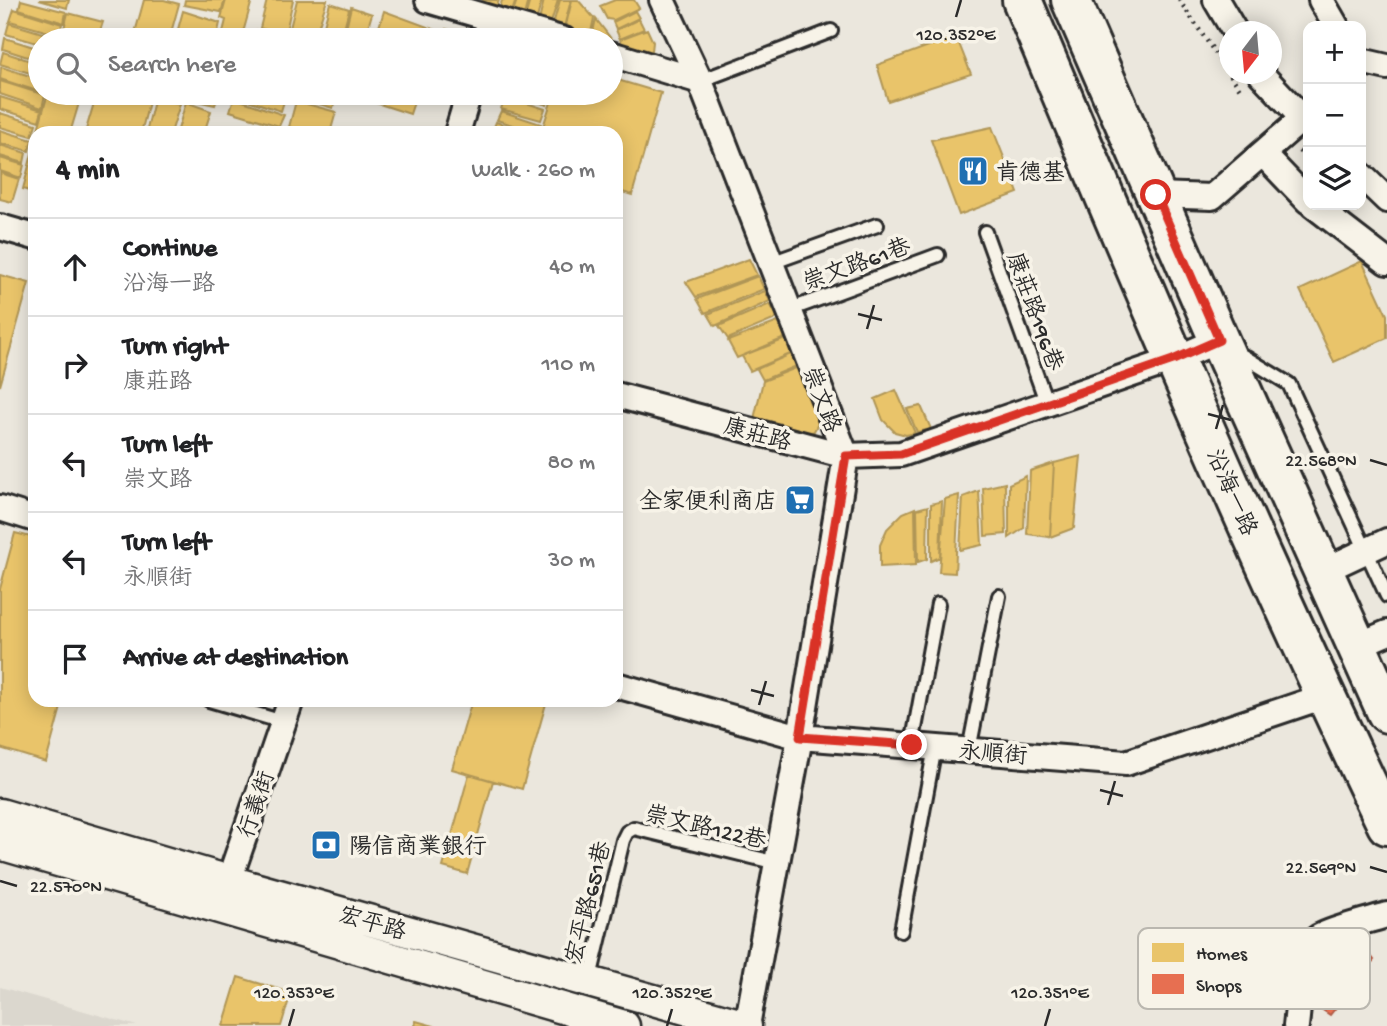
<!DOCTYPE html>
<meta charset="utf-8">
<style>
body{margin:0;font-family:"Gochi Hand","LXGW WenKai TC",sans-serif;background:#f6f6f6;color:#202124}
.controls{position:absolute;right:21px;top:21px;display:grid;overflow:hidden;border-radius:14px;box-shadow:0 4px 18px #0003}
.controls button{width:63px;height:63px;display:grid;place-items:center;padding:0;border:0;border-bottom:2px solid #e0e0e0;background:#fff;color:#202124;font:35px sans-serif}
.compass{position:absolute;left:1219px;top:21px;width:63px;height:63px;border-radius:50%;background:#fff;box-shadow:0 4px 18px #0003;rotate:196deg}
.stop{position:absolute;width:21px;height:21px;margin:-16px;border:5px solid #d93025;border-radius:50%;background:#fff}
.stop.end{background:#d93025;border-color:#fff;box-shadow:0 2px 7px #0008}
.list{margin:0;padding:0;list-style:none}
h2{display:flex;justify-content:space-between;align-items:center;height:91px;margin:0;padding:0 28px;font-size:30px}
h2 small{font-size:23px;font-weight:400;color:#757577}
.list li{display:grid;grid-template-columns:46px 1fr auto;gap:21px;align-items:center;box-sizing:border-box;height:98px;padding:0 28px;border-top:2px solid #e0e0e0}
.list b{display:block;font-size:26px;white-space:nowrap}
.list p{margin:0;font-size:23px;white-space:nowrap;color:#757577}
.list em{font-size:23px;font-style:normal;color:#757577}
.icon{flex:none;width:38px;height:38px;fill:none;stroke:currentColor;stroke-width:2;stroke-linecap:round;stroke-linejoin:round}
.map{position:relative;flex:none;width:1387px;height:1026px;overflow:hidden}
.search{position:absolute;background:#fff;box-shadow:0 4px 18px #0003;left:28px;top:28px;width:595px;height:77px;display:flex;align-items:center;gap:18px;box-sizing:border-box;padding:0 24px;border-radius:38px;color:#757577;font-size:26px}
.panel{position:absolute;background:#fff;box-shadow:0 4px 18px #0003;left:28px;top:126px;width:595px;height:581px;border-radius:21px}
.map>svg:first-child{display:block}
</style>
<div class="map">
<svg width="1387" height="1026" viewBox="0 0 1387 1026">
<rect width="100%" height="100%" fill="#ebe7dd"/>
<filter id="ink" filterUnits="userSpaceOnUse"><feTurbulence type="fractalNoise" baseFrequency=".0143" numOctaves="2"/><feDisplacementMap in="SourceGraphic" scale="14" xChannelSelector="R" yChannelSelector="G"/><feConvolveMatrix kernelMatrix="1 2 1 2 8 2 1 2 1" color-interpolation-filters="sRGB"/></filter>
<g filter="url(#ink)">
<path fill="#dbd7ce" d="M0,987L137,1026H0Z"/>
<path fill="#e9c46a" stroke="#b09657" stroke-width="2" d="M21,0L66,12L64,23L19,9Z
M39,0H69L67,8Z
M144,0H164L179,4L169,40H133Z
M185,0H225L221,12L184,5Z
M226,0H252L241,40H221L226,20L221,18Z
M267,0H293L285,36L260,28Z
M297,0H327L314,40H299L288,36Z
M483,0H499L496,9L481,7Z
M502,0H516L510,17L499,13Z
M517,0H528L523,19L512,15Z
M530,0H542L535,25L524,21Z
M544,0H558L549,29L538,25Z
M560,0H571L563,31L552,28Z
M572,0H578L594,18L590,37L565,29Z
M615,0H634L639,8L614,20L607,19L600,6Z
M330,3L349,9L341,40H320Z
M351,7L372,14L364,40H343Z
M14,9L62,24L59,35L10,21Z
M183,11L220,23L216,40H175Z
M384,11L436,30L433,40H375Z
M635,11L639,18L616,29L613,22Z
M68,13L103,22L97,40H61Z
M596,19L622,53L611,50V40H591Z
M639,19L644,29L620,39L616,30Z
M9,23L56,37L55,40H40V44L6,34Z
M446,29L465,35L464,40H443Z
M647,29L653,42L652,51L648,57L627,55L620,39Z
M257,30L289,40H255Z
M956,36L971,74L888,101L877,65Z
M5,38L40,49V61L3,49Z
M3,52L40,64V76L0,64Z
M1,67L40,79V92L0,79Z
M611,78L661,93L632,195L616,190V133H541L554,93H611Z
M0,81L45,95L42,108L0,94Z
M48,93H82L70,133H37Z
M97,93H112L149,102L141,133H85Z
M161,93H219L215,105Z
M237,93H265L285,98L281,111L236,96Z
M301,93H337L333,108L299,98Z
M359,93H417L410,114L358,97Z
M509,93H546L549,94L547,105Z
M505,96L545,109L541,120L501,109Z
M0,97L42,110L39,121L0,109Z
M155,97L180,104L171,133H146Z
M234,98L284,115L279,126L230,111Z
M296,101L336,112L330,133H310L289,127Z
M186,102L211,111L204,133H177Z
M501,111L541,124L537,133L497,120Z
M0,113L36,124L32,136L0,127Z
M496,122L527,133L492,132Z
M228,126L254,132L226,133Z
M992,127L1018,193L959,215L931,140Z
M0,130L32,140L29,151L0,143Z
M35,142V193L23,189Z
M0,145L26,153L24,163L0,156Z
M0,158L24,165L21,178L0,171Z
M0,173L19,179L12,202L0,199Z
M616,226L621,228L616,246Z
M749,259L757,275L696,297L686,282Z
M1362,261L1387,315V338L1334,362L1300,290Z
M0,275L29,283L0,386Z
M758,276L764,289L705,313L697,299Z
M765,291L770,301L715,326L708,314Z
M770,304L778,318L728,339L719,326Z
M778,322L787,337L737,358L728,341Z
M788,338L795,352L750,371L742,356Z
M793,353L799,365L763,380L757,369Z
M801,366L820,420L814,431L807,435L753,423L763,381Z
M896,390L915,433L906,435L895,432L883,420L875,399Z
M921,406L931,429L917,432L907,409Z
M1081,456L1074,528L1050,537L1054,463Z
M1054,463L1050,537L1027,534L1030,471Z
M1026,476L1024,528L1009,538V484Z
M1005,483L1006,534L985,536L983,488Z
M979,491L982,545L960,550L963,497Z
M959,495L955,573L939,572L945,499Z
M942,501L940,557L931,561V504Z
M928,506L927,559L918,562L917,509Z
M915,508L916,565L880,567V545L887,529L903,513Z
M15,533L35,538V700H63L46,762L0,748V589Z
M472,700H547L522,789L452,769Z
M469,774L493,781L467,874L443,867Z
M238,977L291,993L281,1026H223Z
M416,1021L434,1026H415Z"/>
<path fill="#e76f51" stroke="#af5b46" stroke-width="2" d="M1347,944L1364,947L1374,960L1330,1015L1308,1000L1317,964L1324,950Z"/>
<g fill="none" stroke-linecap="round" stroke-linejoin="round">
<g stroke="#2b2b2b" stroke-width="18">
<path id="service" d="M700,81L831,31
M985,232L1047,404
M771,263L877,225
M789,310L938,255
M1235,351L1289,384L1387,596
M209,700L283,722
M912,745L938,604
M969,750L999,596
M901,931L935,747
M589,982L623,840L627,832L634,828L777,863"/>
</g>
<g stroke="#2b2b2b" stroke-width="30">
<path id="minor" d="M428,0L564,40
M662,0L700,81L846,456L800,737L747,1026
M1216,0L1235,32
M1321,0L1336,26
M484,40L491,19
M611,54L700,81
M1361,61L1387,67
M1261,74L1308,124
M457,133L469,93
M1263,154L1308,201
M1361,175L1387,200
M1156,195L1212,197L1303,118
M1313,205L1387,262
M0,227L35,237
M616,395L846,456L901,454L1173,360L1219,340
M0,508L35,519
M1323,571L1387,541
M1356,646L1387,633
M616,685L800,737L1126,763L1325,696
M223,898L291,700
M1296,1026C1299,1005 1300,949 1319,937C1332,929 1370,920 1387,915"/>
</g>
<g stroke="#2b2b2b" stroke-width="35">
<path id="tertiary" d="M0,814L229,881L746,1026
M0,844L624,1026"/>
</g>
<g stroke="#2b2b2b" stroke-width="44">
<path id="primary" d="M1022,0C1138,277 1256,554 1387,825
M1071,0L1219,340L1387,713"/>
</g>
<path stroke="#2b2b2b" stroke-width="4.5" stroke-dasharray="2 5" stroke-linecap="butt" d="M1179,0L1242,92
M1299,151L1308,159"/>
<use href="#service" stroke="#f7f3e8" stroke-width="12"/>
<use href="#minor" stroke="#f7f3e8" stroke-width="24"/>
<use href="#tertiary" stroke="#f7f3e8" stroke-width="30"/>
<use href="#primary" stroke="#f7f3e8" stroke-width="38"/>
</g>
</g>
<g fill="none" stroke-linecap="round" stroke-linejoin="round" filter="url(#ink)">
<path stroke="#d93025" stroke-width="9" d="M912,745L800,737L846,456L901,454L1173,360L1219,340L1156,195"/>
</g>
<path fill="none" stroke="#2b2b2b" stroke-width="2.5" d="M956,17L961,0M858,314L882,320M867,329L874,305M1208,414L1231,420M1216,429L1223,405M1370,460L1387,465M751,690L774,696M759,705L766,681M1100,790L1123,796M1108,805L1115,781M1370,867L1387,872M0,881L17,886M289,1026L294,1009M667,1026L672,1009M1045,1026L1050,1009"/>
<defs>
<g id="restaurant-square" transform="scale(1.575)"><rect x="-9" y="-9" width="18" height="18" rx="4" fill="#1f6fb2" stroke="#f7f3e8"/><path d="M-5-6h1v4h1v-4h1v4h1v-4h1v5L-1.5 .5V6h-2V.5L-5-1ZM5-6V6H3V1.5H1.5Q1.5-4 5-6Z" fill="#fff"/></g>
<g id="supermarket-square" transform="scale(1.575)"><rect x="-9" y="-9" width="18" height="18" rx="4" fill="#1f6fb2" stroke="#f7f3e8"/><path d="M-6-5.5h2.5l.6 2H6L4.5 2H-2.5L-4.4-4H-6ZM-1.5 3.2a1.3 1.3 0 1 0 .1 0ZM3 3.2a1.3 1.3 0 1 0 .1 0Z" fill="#fff"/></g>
<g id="bank-square" transform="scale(1.575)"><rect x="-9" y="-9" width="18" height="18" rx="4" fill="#1f6fb2" stroke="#f7f3e8"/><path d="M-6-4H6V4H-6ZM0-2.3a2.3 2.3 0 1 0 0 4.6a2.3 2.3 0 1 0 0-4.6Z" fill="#fff"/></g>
</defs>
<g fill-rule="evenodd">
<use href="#restaurant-square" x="973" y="171"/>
<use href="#supermarket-square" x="800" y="500"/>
<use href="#bank-square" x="326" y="845"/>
</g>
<g text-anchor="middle" stroke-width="7" stroke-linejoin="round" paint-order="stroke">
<g font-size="23" fill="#2b2b2b" stroke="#f7f3e8" text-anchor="start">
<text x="996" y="179">肯德基</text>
<text x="777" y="508" text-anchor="end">全家便利商店</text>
<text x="349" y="853">陽信商業銀行</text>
</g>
<g font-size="23" fill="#2b2b2b" stroke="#f7f3e8">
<text transform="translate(856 263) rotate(-20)" y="8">崇文路61巷</text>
<text transform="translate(1036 311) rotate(70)" y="8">康莊路196巷</text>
<text transform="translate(823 399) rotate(69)" y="8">崇文路</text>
<text transform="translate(758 433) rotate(15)" y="8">康莊路</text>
<text transform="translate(1233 492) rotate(66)" y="8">沿海一路</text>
<text transform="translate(993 752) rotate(5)" y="8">永順街</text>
<text transform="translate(255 804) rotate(-71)" y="8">行義街</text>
<text transform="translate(706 826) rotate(13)" y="8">崇文路122巷</text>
<text transform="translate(587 902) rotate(-76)" y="8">宏平路651巷</text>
<text transform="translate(373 922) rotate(16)" y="8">宏平路</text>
</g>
</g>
<rect x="1138" y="928" width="232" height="81" rx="10" fill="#f7f3e8" stroke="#bab7af" stroke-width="2"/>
<rect x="1152" y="943" width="32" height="19" fill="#e9c46a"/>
<rect x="1152" y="974" width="32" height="20" fill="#e76f51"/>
<g font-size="19" fill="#2b2b2b">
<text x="1196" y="959">Homes</text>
<text x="1196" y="991">Shops</text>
</g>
<g font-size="18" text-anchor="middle" fill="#2b2b2b" stroke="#f7f3e8" stroke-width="7" stroke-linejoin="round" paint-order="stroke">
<text x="956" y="40">120.352°E</text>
<text x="1321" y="466">22.568°N</text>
<text x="1321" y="873">22.569°N</text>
<text x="66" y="892">22.570°N</text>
<text x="294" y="998">120.353°E</text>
<text x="672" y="998">120.352°E</text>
<text x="1050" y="998">120.351°E</text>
</g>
</svg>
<div class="controls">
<button>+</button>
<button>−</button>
<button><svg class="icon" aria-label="layers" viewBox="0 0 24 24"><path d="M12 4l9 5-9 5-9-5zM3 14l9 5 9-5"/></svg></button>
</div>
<svg class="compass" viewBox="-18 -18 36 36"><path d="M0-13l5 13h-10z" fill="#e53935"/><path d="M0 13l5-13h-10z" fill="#757577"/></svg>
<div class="stop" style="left:1156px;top:195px"></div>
<div class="stop end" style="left:912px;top:745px"></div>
<div class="search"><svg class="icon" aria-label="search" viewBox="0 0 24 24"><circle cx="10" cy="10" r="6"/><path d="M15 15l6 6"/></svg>Search here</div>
<section class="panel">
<h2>4 min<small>Walk · 260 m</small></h2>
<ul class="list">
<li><svg class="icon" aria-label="ahead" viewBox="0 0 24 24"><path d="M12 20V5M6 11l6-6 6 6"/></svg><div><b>Continue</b><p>沿海一路</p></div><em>40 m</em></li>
<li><svg class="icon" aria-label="right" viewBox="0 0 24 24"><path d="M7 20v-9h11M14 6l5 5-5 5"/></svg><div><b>Turn right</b><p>康莊路</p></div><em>110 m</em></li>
<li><svg class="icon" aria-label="left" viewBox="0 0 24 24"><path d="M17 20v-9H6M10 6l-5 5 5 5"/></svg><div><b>Turn left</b><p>崇文路</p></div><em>80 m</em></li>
<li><svg class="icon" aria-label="left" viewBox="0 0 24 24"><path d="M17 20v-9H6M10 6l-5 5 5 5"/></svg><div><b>Turn left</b><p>永順街</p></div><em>30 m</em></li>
<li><svg class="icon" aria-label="arrive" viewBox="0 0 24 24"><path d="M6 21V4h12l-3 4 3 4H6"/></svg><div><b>Arrive at destination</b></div></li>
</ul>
</section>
</div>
